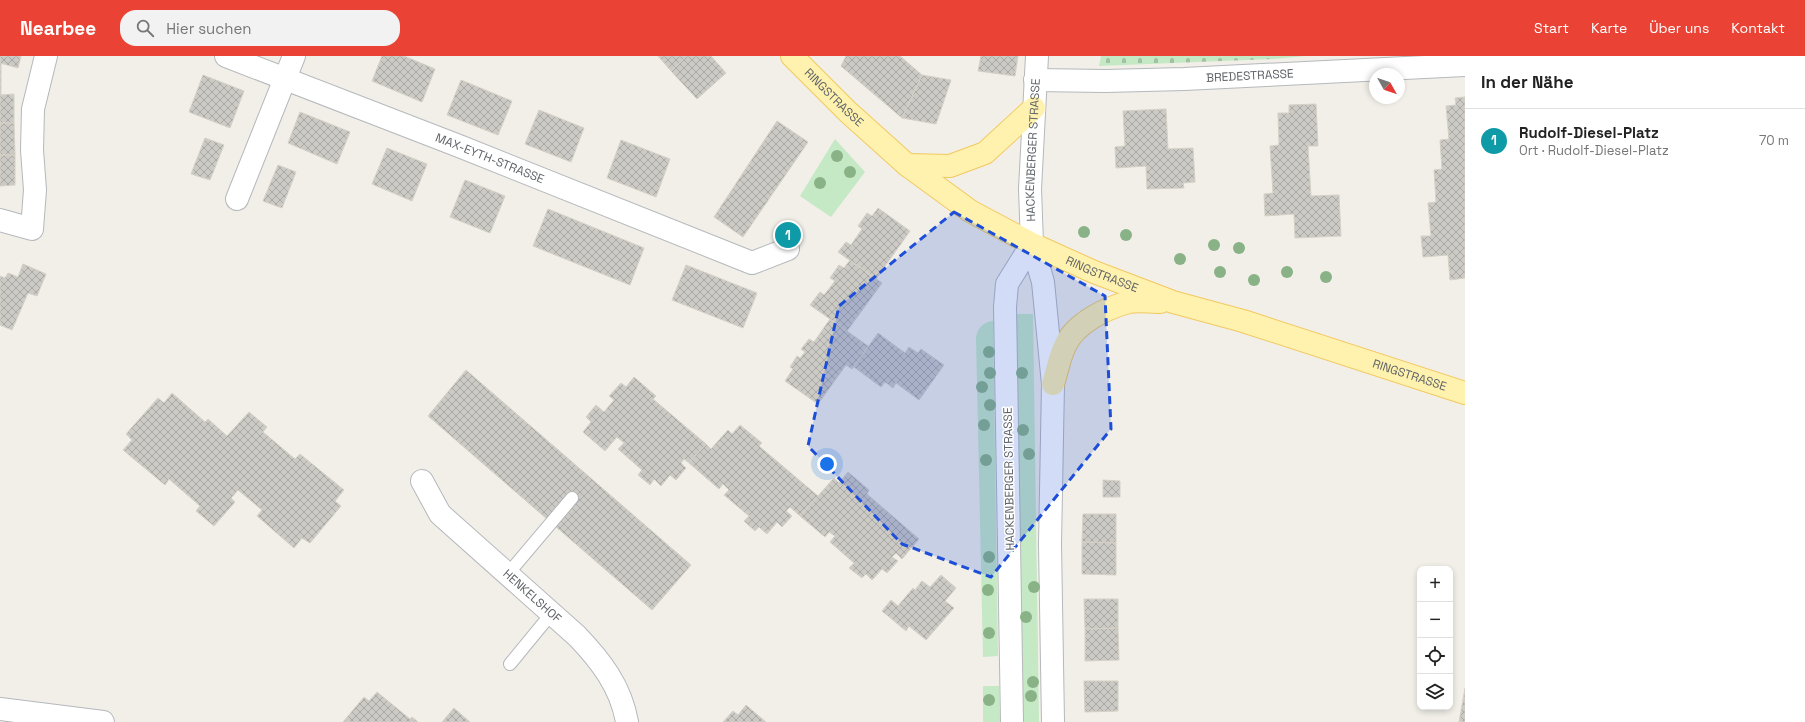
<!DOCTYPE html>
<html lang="de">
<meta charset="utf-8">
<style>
body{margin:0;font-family:"Space Grotesk",sans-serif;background:#f2f2f2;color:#222}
.controls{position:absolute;right:12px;bottom:12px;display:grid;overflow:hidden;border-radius:8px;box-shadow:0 2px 6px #0003}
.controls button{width:36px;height:36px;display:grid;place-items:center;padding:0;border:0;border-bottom:1px solid #e0e0e0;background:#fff;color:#222;font:20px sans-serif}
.compass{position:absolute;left:1369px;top:12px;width:36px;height:36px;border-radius:50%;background:#fff;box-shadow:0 2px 6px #0003;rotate:130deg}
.you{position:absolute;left:827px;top:408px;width:14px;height:14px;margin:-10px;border:3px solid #fff;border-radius:50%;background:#1a73e8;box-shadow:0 0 0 6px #1a73e833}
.badge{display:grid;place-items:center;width:26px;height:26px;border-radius:50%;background:#ea4335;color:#fff;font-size:13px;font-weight:700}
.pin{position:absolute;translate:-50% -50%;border:2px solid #fff;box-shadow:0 1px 4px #0006}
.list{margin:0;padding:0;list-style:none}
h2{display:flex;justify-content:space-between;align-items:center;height:52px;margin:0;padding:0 16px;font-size:17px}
h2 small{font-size:13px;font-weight:400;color:#767676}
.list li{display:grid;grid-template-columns:26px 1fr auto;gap:12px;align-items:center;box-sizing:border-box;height:64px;padding:0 16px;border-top:1px solid #e0e0e0}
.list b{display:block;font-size:15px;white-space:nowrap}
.list p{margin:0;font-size:13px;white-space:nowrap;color:#767676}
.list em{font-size:13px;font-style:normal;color:#767676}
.icon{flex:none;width:22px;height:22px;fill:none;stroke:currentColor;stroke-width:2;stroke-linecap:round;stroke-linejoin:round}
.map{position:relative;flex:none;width:1465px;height:666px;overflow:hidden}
header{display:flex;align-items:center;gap:24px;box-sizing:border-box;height:56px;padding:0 20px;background:#ea4335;color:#fff}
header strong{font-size:19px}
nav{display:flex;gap:22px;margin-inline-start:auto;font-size:14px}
.search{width:280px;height:36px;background:#f2f2f2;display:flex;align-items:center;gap:10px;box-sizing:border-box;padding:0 14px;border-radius:16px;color:#767676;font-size:15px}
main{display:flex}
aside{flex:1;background:#fff}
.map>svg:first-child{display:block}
</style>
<header>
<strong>Nearbee</strong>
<div class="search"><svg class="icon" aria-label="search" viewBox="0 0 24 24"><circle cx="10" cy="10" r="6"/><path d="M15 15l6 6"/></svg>Hier suchen</div>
<nav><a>Start</a><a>Karte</a><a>Über uns</a><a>Kontakt</a></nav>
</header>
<main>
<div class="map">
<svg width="1465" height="666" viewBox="0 0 1465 666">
<defs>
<pattern id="cemetery-stones" width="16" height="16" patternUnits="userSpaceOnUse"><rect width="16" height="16" fill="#c5e8c5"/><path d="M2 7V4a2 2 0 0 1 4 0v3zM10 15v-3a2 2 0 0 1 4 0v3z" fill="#a3c0a4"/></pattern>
<pattern id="building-cross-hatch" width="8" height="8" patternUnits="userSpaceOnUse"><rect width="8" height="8" fill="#cccac5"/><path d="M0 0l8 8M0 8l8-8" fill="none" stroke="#a9a8a4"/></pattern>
</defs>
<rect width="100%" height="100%" fill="#f1efe8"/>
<path fill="#c5e8c5" d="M835,83L865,116L831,161L800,140Z
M1016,258H1033L1039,666H1022Z
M993,265L998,600L983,601L976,281C978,272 983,266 993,265Z
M983,630H999L1000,666H983Z"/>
<path fill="url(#cemetery-stones)" d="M1101,0H1305L1274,3L1099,10Z"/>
<path fill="url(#building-cross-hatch)" stroke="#d6d1c6" d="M0,0H21L18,12L0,7Z
M382,0H404L435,13L422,46L372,25Z
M658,0H687L671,15Z
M687,0H711L726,17L697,43L671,15Z
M846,0H900L922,19L902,62L841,10Z
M981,0H1018L1015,20L978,15Z
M0,7H1V39H0Z
M203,19L244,35L230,72L189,56Z
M922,19L951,24L936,68L902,62Z
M461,24L512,45L498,79L447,59Z
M14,38V67H0V39Z
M1465,41V222L1450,224L1448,199L1423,201L1421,180H1431L1428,147L1436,146L1434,114L1442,113L1440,84L1449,83L1446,50L1456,49L1455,42Z
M1316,48L1318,90H1308L1311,140L1339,139L1341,180L1295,182L1294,158L1265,160L1264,138L1273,137L1270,90L1279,89L1278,57H1289V49Z
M1166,53L1168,93L1193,92L1195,126L1183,127L1184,132L1147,133L1146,110L1116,112L1115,91L1125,90L1123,55Z
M539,54L584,72L571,106L525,88Z
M300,56L350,76L337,108L288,87Z
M777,65L808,86L743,181L714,161Z
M0,67H14L15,99H0Z
M205,82L224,89L210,124L191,118Z
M621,84L670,103L656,141L607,122Z
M387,92L427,108L412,145L372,128Z
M0,99H15V129L0,130Z
M278,109L296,116L282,152L263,145Z
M465,124L505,140L490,177L450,161Z
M878,152L910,175L876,223L838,196L846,186L851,189L862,173L858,170L867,157L872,160Z
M548,153L644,192L630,229L533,190Z
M850,204L882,227L847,275L810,249L820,236L824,239L835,225L830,222L839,209L844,212Z
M23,208L46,218L37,240L28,237L12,274L0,269V220L5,222L8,217L18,221Z
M686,209L757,237L743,272L672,244Z
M830,263L868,290L852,313L846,309L818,348L785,325L793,313L790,311L797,300L800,302L805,296L801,293L809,283L814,286Z
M878,277L905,297L909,291L918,297L921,293L944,309L919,344L896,327L893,332L885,326L881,331L854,311Z
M466,314L691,509L652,554L428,360Z
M634,321L656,340L653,343L706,388L689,407L684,403L681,407L686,412L676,424L670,419L661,430L654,423L650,429L638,419L642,414L618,393L624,387L617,381L605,395L583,376L591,366L586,361L596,349L604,356L614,344L609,340L621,327L626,331Z
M172,337L205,366L208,363L227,380L249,356L267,371L263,376L295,403L300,398L344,434L335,445L341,450L310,487L302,482L294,492L257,460L262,454L238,434L231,442L235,446L214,470L196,455L200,450L169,423L165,429L123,394L132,384L126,378L158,342L164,347Z
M740,369L762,387L759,390L818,440L800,460L790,451L786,455L792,460L782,471L777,466L767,478L759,471L755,475L744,465L749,460L724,439L729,434L723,428L719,433L689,407L706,388L711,393L728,374L732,378Z
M848,416L869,434L867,438L919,483L902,503L896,497L892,501L898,505L887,517L882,513L872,524L866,518L862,522L849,512L854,507L830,486L835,480L829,476L825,481L800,460L834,422L839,427Z
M1103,424L1120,425V441H1103Z
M1083,458H1116V487L1082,486Z
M1082,486L1116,487V519L1082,518Z
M941,519L956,532L945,545L954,552L926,584L909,570L906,575L882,555L891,544L898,550L913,532L915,534L922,525L930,531Z
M1084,543H1118V572L1085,573Z
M1118,572L1119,604L1085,605V573Z
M1084,625H1118V655L1085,656Z
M1465,632V666H1459Z
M377,636L410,663L412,661L418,666H343L364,641L369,645Z
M746,649L766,666H723L733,655L738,659Z
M454,652L470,666H442Z"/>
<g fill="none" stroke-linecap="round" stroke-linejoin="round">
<g stroke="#b5b8bc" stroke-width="14">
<path id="service" d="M507,519L572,442
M510,608L551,558"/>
</g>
<g stroke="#b5b8bc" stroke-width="24">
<g id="minor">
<path id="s1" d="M226,0L459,90L752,207L788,193"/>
<path id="s2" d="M1035,24L1105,25L1184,23L1465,9"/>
<path d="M237,143L294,0"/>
<path d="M0,164L32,173L35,134L32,94L33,53L46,0"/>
<path id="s3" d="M1032,188L1030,133L1037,0"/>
<path id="s4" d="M422,425L440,458L577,580C601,605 621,631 627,666"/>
<path d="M0,653L103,666"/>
</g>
</g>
<g stroke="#b5b8bc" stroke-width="24">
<path id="tertiary" d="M1032,188L1043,226L1053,328L1050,488L1053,666
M1012,666L1005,251L1007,228L1032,188"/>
</g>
<g stroke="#f2c960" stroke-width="24">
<g id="primary">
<path id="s5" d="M792,0L848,56L907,109L970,155L1032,188L1094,216L1173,246L1243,265L1465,337"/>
<path d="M907,109L950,110L985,97L1034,52"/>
<path d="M1053,328C1057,316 1059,302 1065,290C1075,267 1106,252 1129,246C1138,244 1150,246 1160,246"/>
</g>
</g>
<use href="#service" stroke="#fff" stroke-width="12"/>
<use href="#minor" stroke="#fff" stroke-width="22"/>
<use href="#tertiary" stroke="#fff" stroke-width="22"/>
<use href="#primary" stroke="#fff2af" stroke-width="22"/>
</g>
<g fill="#89b387">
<circle cx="837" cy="100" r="6"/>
<circle cx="850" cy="116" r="6"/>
<circle cx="820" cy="127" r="6"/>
<circle cx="1084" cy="176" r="6"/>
<circle cx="1126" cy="179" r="6"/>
<circle cx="1214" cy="189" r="6"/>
<circle cx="1239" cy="192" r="6"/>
<circle cx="1180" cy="203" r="6"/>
<circle cx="1220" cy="216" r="6"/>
<circle cx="1287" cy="216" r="6"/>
<circle cx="1326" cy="221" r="6"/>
<circle cx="1254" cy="224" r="6"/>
<circle cx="989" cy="296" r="6"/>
<circle cx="990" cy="317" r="6"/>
<circle cx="1022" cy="317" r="6"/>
<circle cx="982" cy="331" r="6"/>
<circle cx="990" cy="349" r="6"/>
<circle cx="984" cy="369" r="6"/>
<circle cx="1023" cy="374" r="6"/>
<circle cx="1029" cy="398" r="6"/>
<circle cx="986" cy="404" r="6"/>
<circle cx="989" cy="501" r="6"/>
<circle cx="1034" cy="531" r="6"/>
<circle cx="988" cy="534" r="6"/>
<circle cx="1026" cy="561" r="6"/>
<circle cx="989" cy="577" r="6"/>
<circle cx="1033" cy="626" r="6"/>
<circle cx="1031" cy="640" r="6"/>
<circle cx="989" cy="644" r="6"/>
</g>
<path fill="#1d4ed8" fill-opacity="0.2" stroke="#1d4ed8" stroke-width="3" stroke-dasharray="8 5" stroke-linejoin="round" d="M954,156L1105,240L1111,373L991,521L902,488L808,390L839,250Z"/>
<g text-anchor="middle" stroke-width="3" stroke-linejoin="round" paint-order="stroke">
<g font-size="12" fill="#5f6368" stroke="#fff">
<text dy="4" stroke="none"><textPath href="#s2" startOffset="215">BREDESTRASSE</textPath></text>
<text dy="4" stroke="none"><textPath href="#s5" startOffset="59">RINGSTRASSE</textPath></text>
<text dy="4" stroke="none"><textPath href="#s3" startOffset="94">HACKENBERGER STRASSE</textPath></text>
<text dy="4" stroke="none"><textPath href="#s1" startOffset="283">MAX-EYTH-STRASSE</textPath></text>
<text dy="4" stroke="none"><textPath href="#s5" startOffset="383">RINGSTRASSE</textPath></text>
<text dy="4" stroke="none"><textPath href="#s5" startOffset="707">RINGSTRASSE</textPath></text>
<text transform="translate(1009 423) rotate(-91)" y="4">HACKENBERGER STRASSE</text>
<text dy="4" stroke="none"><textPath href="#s4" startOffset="161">HENKELSHOF</textPath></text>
</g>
</g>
</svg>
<div class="controls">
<button>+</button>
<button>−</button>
<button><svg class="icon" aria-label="locate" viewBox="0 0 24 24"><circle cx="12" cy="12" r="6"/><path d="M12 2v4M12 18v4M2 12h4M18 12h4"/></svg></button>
<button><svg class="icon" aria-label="layers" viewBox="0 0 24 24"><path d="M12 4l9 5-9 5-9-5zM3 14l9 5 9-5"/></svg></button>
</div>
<svg class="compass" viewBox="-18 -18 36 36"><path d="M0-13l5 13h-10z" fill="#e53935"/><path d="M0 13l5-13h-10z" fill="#767676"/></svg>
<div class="you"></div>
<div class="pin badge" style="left:788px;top:179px;background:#0f9aa8">1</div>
</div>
<aside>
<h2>In der Nähe<small></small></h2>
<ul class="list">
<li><span class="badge" style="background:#0f9aa8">1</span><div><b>Rudolf-Diesel-Platz</b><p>Ort · Rudolf-Diesel-Platz</p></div><em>70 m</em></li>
</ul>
</aside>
</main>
